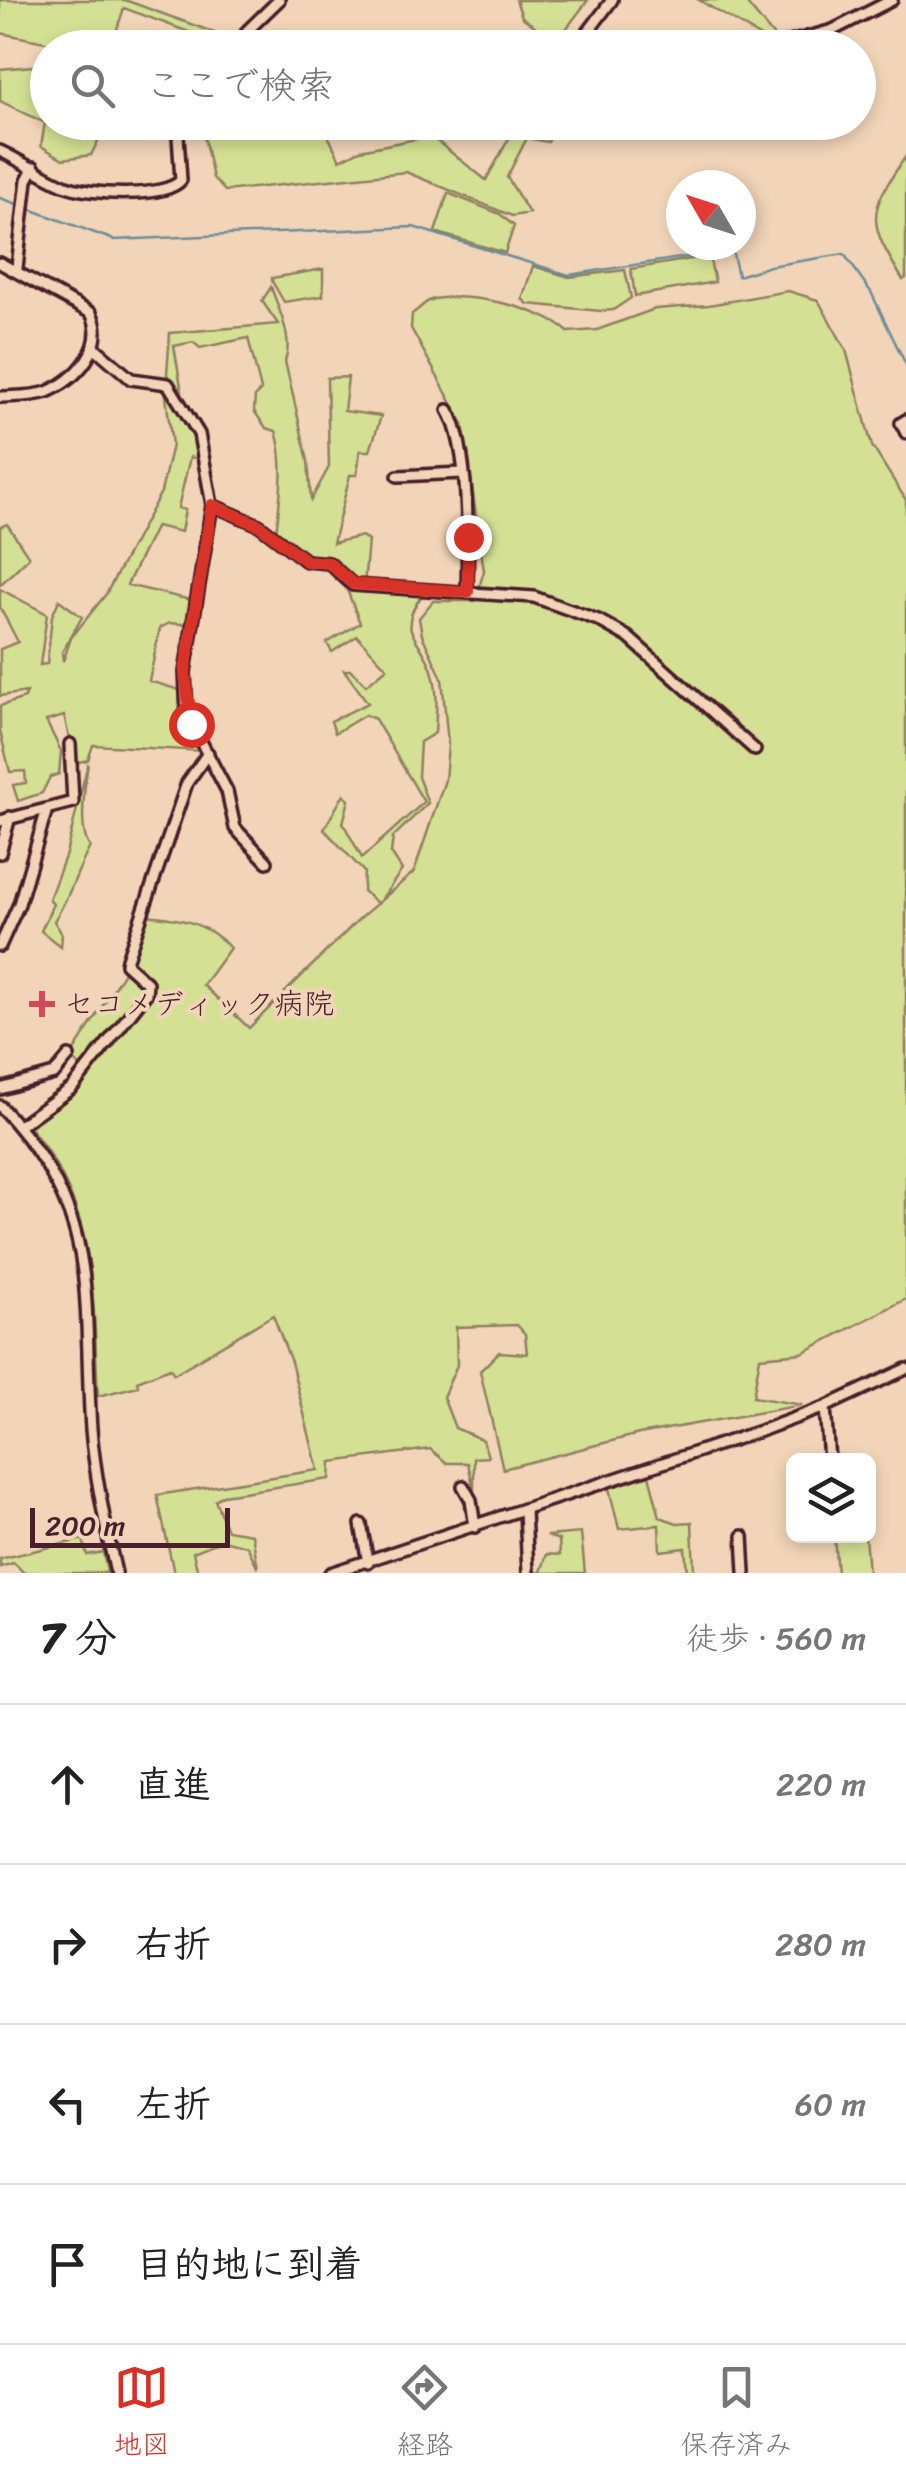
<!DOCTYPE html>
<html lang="ja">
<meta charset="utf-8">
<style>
body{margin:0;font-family:Sriracha,"Klee One",sans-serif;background:#f6f6f6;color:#222}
.controls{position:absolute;right:30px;bottom:30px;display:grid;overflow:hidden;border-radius:15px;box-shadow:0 5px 15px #0003}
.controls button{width:90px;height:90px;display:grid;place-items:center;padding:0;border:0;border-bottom:2px solid #e0e0e0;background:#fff;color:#222;font:50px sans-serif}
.compass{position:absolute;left:666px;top:170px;width:90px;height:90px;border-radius:50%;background:#fff;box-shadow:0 5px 15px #0003;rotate:309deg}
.scale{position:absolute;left:30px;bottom:25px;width:200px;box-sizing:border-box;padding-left:10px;border:5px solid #4a1f2b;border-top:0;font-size:28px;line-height:35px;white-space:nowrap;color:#4a1f2b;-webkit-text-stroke:8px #f2d5b8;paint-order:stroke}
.stop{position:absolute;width:30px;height:30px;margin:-22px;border:8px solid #d93025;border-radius:50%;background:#fff}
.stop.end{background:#d93025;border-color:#fff;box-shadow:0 2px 10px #0008}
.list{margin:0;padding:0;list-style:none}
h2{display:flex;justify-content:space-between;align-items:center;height:130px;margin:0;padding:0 40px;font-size:42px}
h2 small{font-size:32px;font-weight:400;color:#767676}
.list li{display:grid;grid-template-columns:65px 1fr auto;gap:30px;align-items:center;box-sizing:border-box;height:160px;padding:0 40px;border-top:2px solid #e0e0e0}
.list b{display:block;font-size:38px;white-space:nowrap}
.list em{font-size:32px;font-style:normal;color:#767676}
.icon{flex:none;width:55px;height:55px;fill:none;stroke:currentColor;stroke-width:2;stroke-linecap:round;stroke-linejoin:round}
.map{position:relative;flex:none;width:906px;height:1573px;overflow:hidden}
.search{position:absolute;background:#fff;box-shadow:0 5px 15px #0003;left:30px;right:30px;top:30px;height:110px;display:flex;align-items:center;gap:25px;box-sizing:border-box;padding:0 35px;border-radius:55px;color:#767676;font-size:38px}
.sheet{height:770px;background:#fff}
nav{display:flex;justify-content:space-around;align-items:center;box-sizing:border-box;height:140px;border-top:2px solid #e0e0e0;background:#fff;font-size:28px;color:#767676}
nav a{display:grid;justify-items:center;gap:5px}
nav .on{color:#d93025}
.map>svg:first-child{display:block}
</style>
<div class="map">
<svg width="906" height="1573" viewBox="0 0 906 1573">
<rect width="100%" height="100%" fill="#f2d5b8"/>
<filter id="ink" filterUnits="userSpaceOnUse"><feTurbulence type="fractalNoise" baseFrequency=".01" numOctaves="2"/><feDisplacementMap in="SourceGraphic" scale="20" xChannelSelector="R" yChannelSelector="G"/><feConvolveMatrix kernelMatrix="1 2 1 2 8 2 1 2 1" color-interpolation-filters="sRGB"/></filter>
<g filter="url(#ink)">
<path fill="#d4e194" stroke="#8f8060" stroke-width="2.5" d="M0,0H125L240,42L237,47L214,38L199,44L189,32L124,8L111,47H70L0,33Z
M516,0H588L560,37L561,47L531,48L540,30L522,17Z
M699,0H753L748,5L776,39H764Z
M33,66L47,72L48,122L107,123L91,155L63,159L41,146L45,123L0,101V69Z
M201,123H322L340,160L360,150L417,139L403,123H414L486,180L513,131L505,123H556L548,142L527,138L507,177L529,213L512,216L406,172L225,191L213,178Z
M906,156V278L903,280C867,221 866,214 906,156Z
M448,193L500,214L514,226L505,253L435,232Z
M709,256L715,282L635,296L631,269Z
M533,266L569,277L625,270L631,298L613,310L601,311L528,304L522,299Z
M323,269V296L284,302L272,281V278Z
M271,287C278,308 294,339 285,361L308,461L311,500L329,467L327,378L348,377L344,411L381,416L370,451H360L357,475H350L333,543L362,536L368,541L364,585L329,560H307L276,533C280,497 286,465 276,431L266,428L254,411L255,396L261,390L248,338L200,348L193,342L174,346L185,409L167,374L170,333L278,324L262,301Z
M788,291L818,300L846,350L872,446L906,500V1299L802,1353L760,1357L753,1397L802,1405L639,1434L503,1469L480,1371L499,1352L527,1354L525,1334L517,1325L456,1327L457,1365L443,1397L455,1428L483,1440L488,1457L474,1458V1490L468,1463H447L430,1449L331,1462L330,1479L223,1495L215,1500L227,1530L252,1534L258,1568L247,1546L223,1540L193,1552L198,1573H174L157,1495L318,1470L291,1362L273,1315L174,1374L170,1368L137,1381L138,1386L98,1396C92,1292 99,1207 26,1123L74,1089L153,988L128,963L145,915C178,918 208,922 230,948L203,985L249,1028L359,919L414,872L445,780L448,745L442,678L422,635L419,618L433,601H475L484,571L463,424L411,328L412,314C418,310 425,302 431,300C467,290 542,308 568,332L597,330L655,309L709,305Z
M165,388L196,435L203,460L190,457L178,508L185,510L181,532L156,526L127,585L195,601L192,625L170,623L160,628L149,681L183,691L203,751L93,745L88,760L75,763L64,716L46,721L61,751L59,774L50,777L42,793L18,801L13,785L26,783L25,771L10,772L0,731V706L25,698L27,692L0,696V649L18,642L0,607V589L47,614L40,665L47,664L52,616L59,600L82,617L62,652L63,661L71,638L106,594L161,492L172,445Z
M7,524L29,557L0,585V527Z
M344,582L424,593C394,631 419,634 432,670C439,693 436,710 435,733L420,742L418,777L428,803L393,837L391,853L402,870L378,904L363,891L364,872L324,829L344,794L349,800L343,823L362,858L424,802L375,719L365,715L335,733L331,721L368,703L344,670H351L366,685L387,668L357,636L332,652L327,643L360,623Z
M88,763C85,782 78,832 90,847C76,873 70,896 54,921L62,934L61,947L41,931L53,904L49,899L66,854Z
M126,969L143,980L146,989L83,1069L70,1057Z
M649,1475L660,1517L677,1523L692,1522L694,1573H687L685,1548L660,1551L659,1525L619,1529L609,1488Z
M581,1533L585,1573H535L541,1572L547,1554L560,1555L559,1540L547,1536Z
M834,1536H865L868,1573H837Z
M83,1539L87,1555L103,1552L107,1573H24L14,1563L0,1567V1559Z"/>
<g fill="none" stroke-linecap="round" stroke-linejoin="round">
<path stroke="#6d8c99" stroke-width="2.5" d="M0,198L20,205
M27,208L114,240L413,227L569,275L732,250L738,276L770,266L844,254L871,292L906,365"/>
<g stroke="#4a1f2b" stroke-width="16">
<path id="minor" d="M241,48L247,31L279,0
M576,48L612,0
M768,48L833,30L892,0
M0,151C22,161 42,176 64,185C86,195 166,199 181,180L177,122
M0,263L91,313C108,345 77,380 47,392C32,397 15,396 0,397
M17,268L27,180L34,167
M94,347L131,379L168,384L199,434L212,505L185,672L187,715L227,791L235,828L267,862
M448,410C470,447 468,548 467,593
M906,420L901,423L906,433
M398,476L462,473
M212,505L259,525L306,561L329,563L353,585L534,597L598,620L628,637L755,750
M0,821L73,802L70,744
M0,853L10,817
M0,946L19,904L47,809
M0,1089L54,1074L69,1056
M0,1106C103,1216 82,1290 91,1429C95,1477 105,1525 116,1573
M19,1126L72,1088L146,994L147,983L126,964L127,959L187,783L208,753
M825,1407L829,1460
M463,1486L471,1500L475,1527
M525,1511L528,1573
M361,1524L368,1563
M743,1536L745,1573
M330,1573L760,1431L825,1407L906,1369"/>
</g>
<use href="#minor" stroke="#f2d5b8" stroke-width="9"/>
</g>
</g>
<g fill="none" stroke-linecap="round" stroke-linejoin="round" filter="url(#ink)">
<path stroke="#d93025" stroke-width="12" d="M191,724L185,672L212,505L259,525L306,561L329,563L353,584L468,592V537"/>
</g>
<path fill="#d1495b" stroke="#f2d5b8" stroke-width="4" d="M37 989h10v10h10v10h-10v10h-10v-10h-10v-10h10z"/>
<g text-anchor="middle" stroke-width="8" stroke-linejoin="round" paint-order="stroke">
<g font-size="30" fill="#4a1f2b" stroke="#f2d5b8" text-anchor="start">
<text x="64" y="1014">セコメディック病院</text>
</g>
</g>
</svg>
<div class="controls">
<button><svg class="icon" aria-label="layers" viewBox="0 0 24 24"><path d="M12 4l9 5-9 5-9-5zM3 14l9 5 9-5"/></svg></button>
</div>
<svg class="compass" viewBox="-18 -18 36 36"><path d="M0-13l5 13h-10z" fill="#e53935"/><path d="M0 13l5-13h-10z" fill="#767676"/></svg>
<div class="scale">200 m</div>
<div class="stop" style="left:191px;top:724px"></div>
<div class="stop end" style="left:468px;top:537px"></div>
<div class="search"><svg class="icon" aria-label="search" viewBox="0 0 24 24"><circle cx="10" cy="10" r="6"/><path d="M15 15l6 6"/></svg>ここで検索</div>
</div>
<section class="sheet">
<h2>7 分<small>徒歩 · 560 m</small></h2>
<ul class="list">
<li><svg class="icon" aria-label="ahead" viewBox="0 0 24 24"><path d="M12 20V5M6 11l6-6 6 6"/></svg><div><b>直進</b></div><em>220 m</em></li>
<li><svg class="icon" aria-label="right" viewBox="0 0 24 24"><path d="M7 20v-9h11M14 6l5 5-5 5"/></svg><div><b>右折</b></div><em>280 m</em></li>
<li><svg class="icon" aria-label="left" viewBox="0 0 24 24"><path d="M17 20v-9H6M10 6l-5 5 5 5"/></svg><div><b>左折</b></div><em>60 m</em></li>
<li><svg class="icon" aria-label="arrive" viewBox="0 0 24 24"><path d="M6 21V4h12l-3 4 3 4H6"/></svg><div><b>目的地に到着</b></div></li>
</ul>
</section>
<nav>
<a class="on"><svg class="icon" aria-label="map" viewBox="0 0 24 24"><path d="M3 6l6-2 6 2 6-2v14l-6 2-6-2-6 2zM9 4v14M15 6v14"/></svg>地図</a>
<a><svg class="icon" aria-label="directions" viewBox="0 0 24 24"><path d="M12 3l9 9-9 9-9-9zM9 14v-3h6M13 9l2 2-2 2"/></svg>経路</a>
<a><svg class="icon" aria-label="saved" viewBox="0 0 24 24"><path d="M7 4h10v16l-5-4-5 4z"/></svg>保存済み</a>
</nav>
